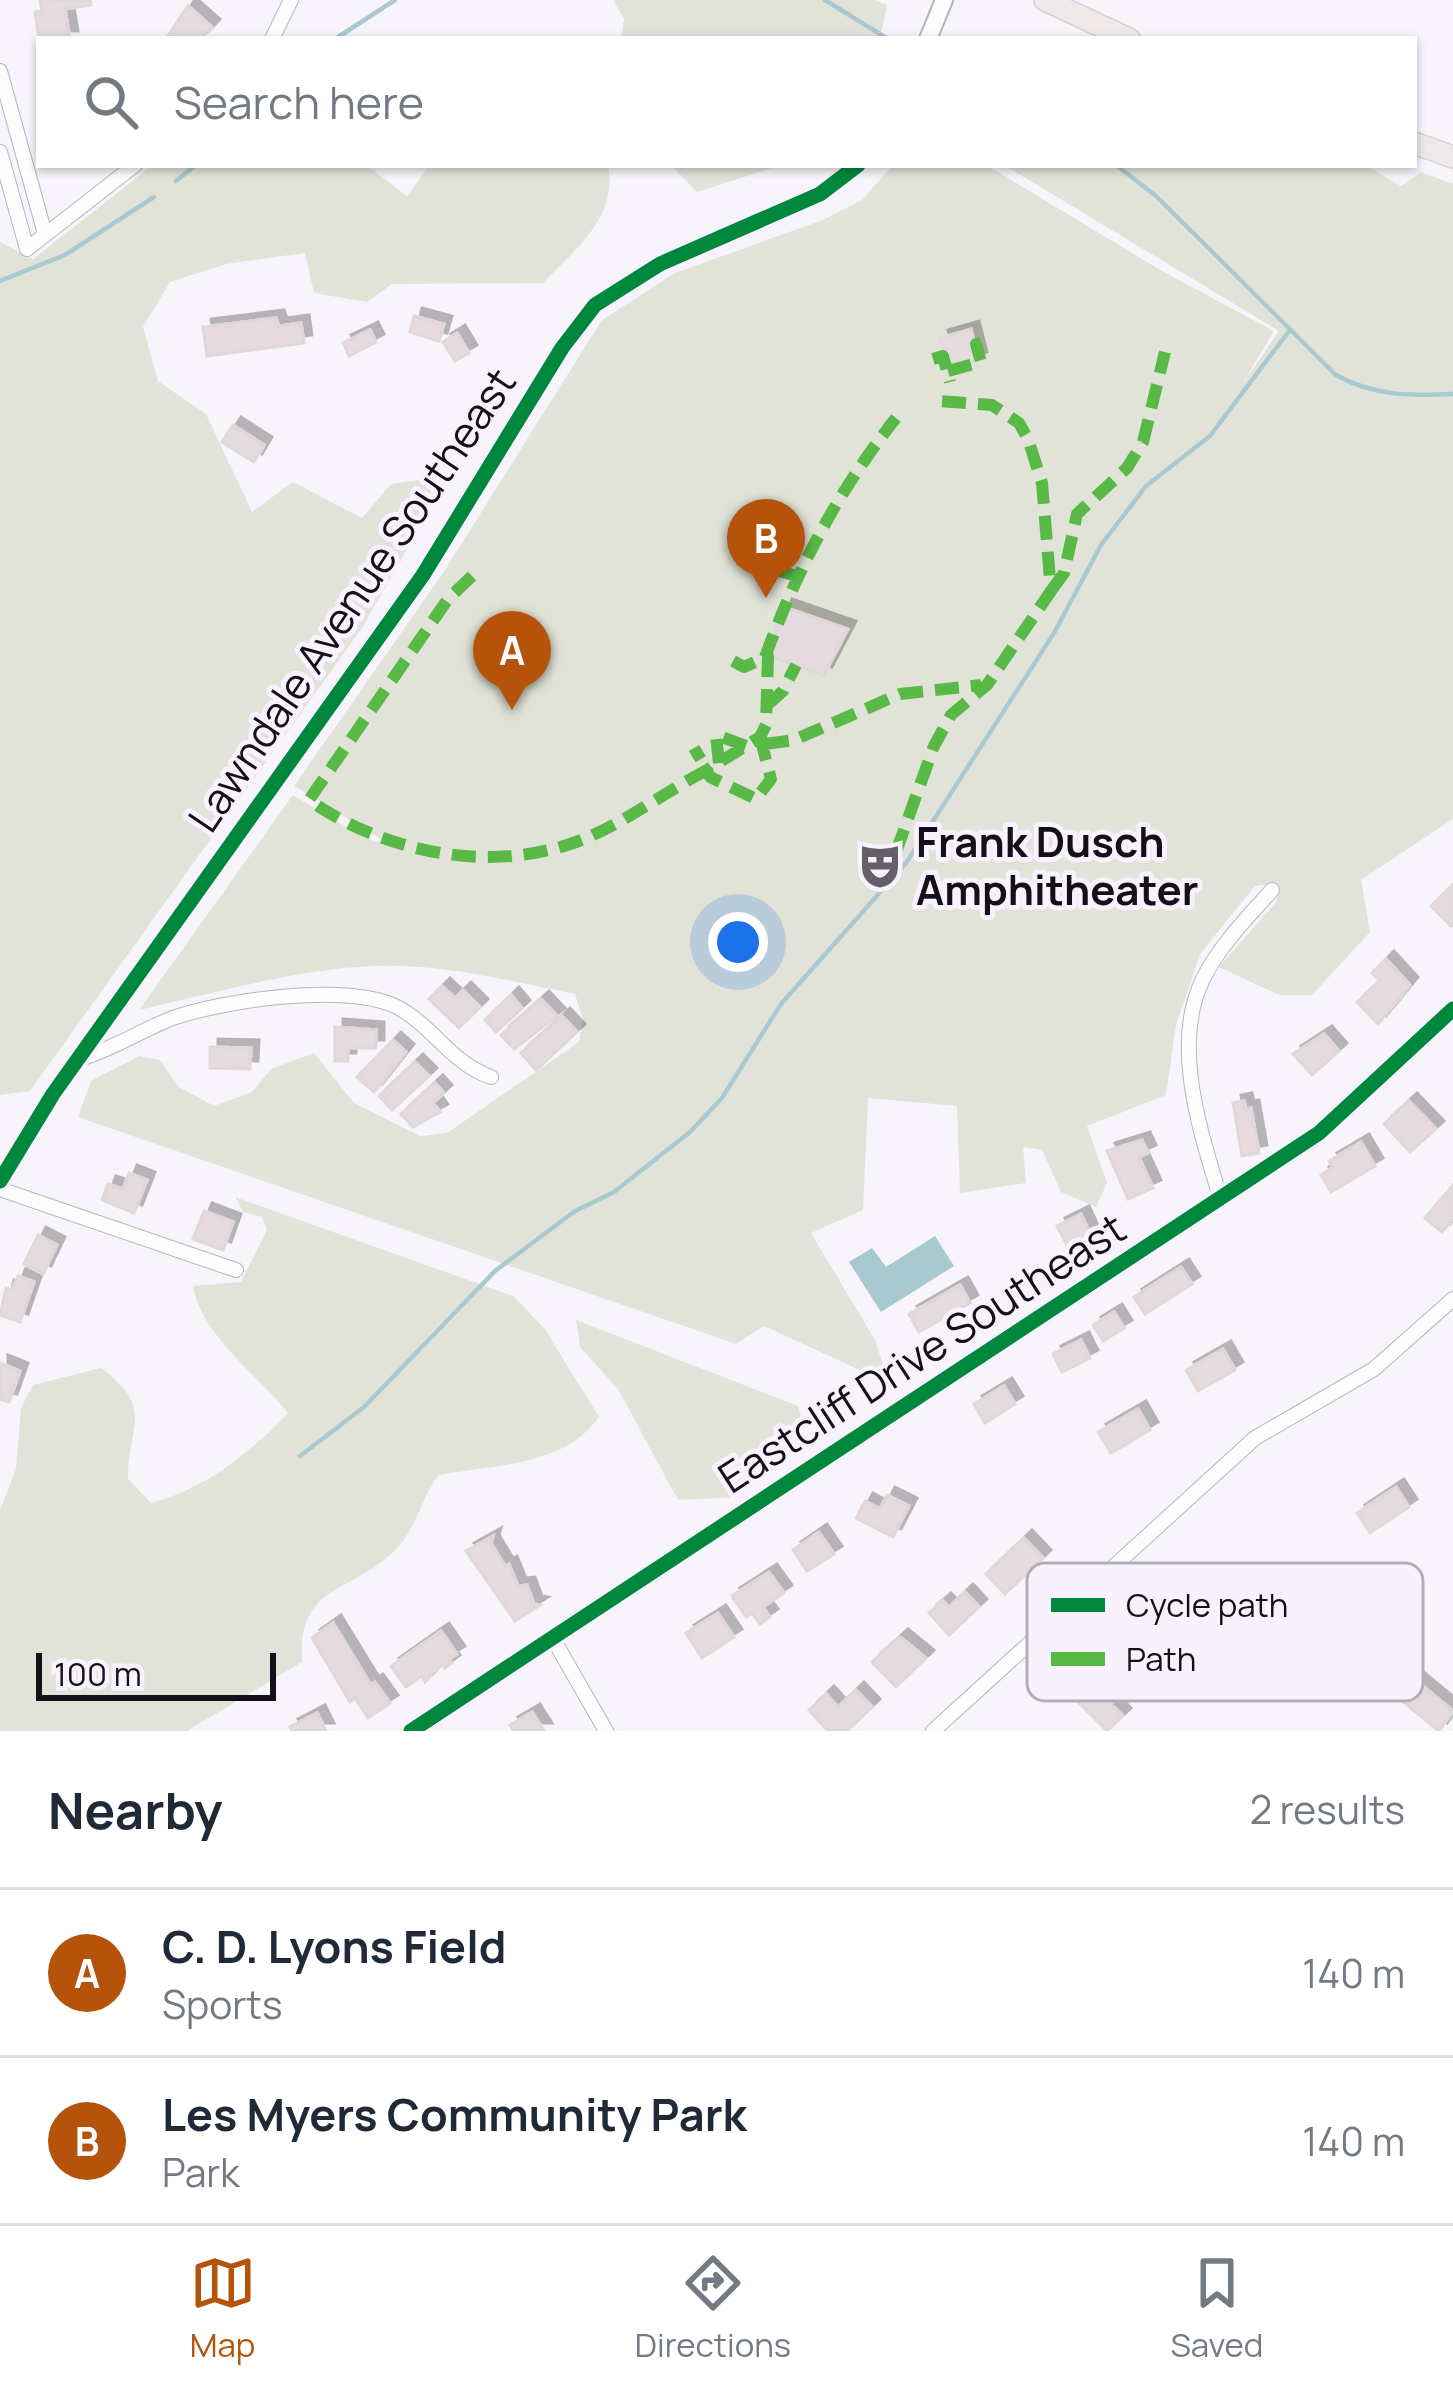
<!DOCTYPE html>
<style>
body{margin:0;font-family:Manrope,sans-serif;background:#f6f6f7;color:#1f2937}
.scale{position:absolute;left:36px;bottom:30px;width:240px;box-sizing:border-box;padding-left:12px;border:6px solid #140f19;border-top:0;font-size:33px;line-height:42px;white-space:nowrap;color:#140f19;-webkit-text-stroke:9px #f8f1fe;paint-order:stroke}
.you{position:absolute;left:738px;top:942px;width:42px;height:42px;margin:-30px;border:9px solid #fff;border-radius:50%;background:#1a73e8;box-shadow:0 0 0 18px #1a73e833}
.badge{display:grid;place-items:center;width:78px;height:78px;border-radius:50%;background:#b45309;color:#fff;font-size:39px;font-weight:700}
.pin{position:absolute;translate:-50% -99px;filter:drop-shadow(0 3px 6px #0008)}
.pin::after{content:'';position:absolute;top:63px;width:42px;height:36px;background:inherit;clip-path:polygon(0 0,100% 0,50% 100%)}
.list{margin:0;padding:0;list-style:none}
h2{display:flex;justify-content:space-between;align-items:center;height:156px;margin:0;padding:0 48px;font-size:51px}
h2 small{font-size:39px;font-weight:400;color:#747a83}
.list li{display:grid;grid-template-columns:78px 1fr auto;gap:36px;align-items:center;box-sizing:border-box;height:168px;padding:0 48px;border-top:3px solid #e0e1e3}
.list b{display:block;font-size:45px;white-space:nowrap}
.list p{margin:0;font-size:39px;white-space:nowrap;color:#747a83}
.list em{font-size:39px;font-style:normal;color:#747a83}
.icon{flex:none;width:66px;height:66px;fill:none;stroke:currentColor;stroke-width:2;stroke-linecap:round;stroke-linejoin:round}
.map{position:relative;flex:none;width:1453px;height:1731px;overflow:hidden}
.search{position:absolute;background:#fff;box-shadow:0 3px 9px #0004;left:36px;right:36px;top:36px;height:132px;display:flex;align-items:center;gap:30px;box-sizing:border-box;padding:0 42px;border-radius:0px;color:#747a83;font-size:45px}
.sheet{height:492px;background:#fff}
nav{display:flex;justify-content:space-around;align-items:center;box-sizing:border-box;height:168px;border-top:3px solid #e0e1e3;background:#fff;font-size:33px;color:#747a83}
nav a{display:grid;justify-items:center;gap:6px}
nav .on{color:#b45309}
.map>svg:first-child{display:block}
</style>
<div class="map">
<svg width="1453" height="1731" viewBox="0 0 1453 1731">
<defs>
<filter id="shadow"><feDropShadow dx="8" dy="-8" stdDeviation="0" flood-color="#0004"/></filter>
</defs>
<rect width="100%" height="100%" fill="#f8f4fb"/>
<path fill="#e2e3d8" d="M613,0H875L887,5L880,39H621L624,19Z
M153,165H366L407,196L430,165H608C618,217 577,248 543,283L392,284L367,302L314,293L305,253L226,264L170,282L143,327L158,381L206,414L252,512L293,482L362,518L391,484L433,478L427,515L362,628L30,1091L0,1095V242L33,259Z
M671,165H781L697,192Z
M893,165H986L1162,271L1274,331L1241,386L1279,331L1004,165H1365L1401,186L1421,172L1453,184V819L1361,880L1370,932L1312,995H1279L1219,967L1277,901L1278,884L1255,886L1200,954L1176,1025L1166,1095L1087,1126L1107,1183L1096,1207L1061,1192L1042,1150L1023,1147L1026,1183L960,1193L957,1106L868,1098L863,1210L811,1233L875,1340L887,1377H875L764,1326L736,1344L78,1117L91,1081L139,1056L160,1060L179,1087L214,1106L252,1092L271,1069L314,1053L354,1103L420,1136L447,1133L579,1042L583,1019L575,994C510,981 441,963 375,966C296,969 216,993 139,1010L293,795L365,838L392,846L294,786L443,573L602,320L675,273L823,220L862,200Z
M235,1197L513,1296L544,1328L599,1417C563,1467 496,1464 439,1475C421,1497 418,1526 397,1548C353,1595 297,1582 302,1662L187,1731H0V1510L16,1469L21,1408L33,1385L101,1368C156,1410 128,1423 128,1479L151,1503C204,1490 251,1452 288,1413C259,1376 201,1335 193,1286L241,1282L267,1230L262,1217L243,1212Z
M576,1320L798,1406L807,1441L736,1497L678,1500L618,1389L580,1347Z"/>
<path fill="#a8c9d0" d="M935,1236L954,1266L881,1312L849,1262L872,1248L886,1267Z"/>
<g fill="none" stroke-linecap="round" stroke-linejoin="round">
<path stroke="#a8c9d0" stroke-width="4.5" d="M825,0L888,39
M335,39L395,0
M1116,165L1156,196L1336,375C1373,396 1411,396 1453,394
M176,181L196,165
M0,281L65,255L154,197
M300,1456L364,1407L495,1271L575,1211L614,1192L690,1132L722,1098L781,1004L906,863L1054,633L1101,545L1146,486L1210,436L1289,331"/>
</g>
<path fill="#e5dbdf" stroke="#e0d7d9" stroke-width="3" filter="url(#shadow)" d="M40,0H90L91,5L65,9L70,39H39L35,12L42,11Z
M188,6L212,27L201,39H166Z
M414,316L444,324L439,341L410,332Z
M276,318L279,326L301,323L304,343L207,356L203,327Z
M971,329L979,360L949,369L940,338Z
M370,330L376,342L349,356L343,343Z
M457,333L469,353L455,361L443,342Z
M233,425L264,445L254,462L222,442Z
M784,607L848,629L824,675L768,656Z
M1453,885V925L1451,926L1431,906Z
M1386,959L1410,985L1378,1024L1357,1002L1380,981L1372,973Z
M442,986L455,998L463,990L480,1007L459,1028L429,999Z
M511,995L522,1008L496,1032L485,1020Z
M541,999L557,1016L514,1049L501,1035Z
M562,1016L577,1032L536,1070L521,1053Z
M335,1027L376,1030V1048H348V1061H335Z
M1324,1034L1339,1051L1312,1075L1293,1054Z
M393,1040L406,1052L374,1092L357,1077Z
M210,1047L251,1048L250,1069L210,1068Z
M415,1062L429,1076L392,1110L379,1096Z
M435,1083L444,1093L433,1103L440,1112L413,1127L401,1114Z
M1244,1101L1246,1109L1251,1108L1259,1153L1242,1156L1233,1103Z
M1409,1101L1436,1129L1410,1152L1384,1124Z
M1142,1140L1148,1153L1139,1157L1153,1188L1128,1199L1107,1151Z
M1361,1142L1375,1166L1331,1192L1321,1175L1333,1167L1329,1161Z
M129,1173L147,1180L134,1213L102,1200L108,1184L123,1189Z
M1453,1185V1219L1442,1232L1425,1218Z
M204,1211L233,1222L223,1250L193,1239Z
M1081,1214L1091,1235L1068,1247L1057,1226Z
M38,1235L57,1245L43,1274L24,1264Z
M1181,1267L1192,1284L1145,1314L1134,1297Z
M18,1276L34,1282L20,1322L0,1315L6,1288L12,1290Z
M960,1285L970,1303L919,1332L909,1314Z
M1114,1312L1124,1328L1103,1341L1093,1325Z
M1081,1340L1090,1358L1062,1372L1053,1354Z
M1223,1349L1235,1370L1198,1391L1186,1370Z
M0,1363L20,1371L9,1402L0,1399Z
M1004,1386L1015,1404L985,1423L974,1404Z
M1138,1409L1150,1430L1111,1453L1098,1432Z
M1396,1487L1409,1507L1370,1533L1357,1513Z
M887,1495L909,1506L893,1537L856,1518L865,1501L880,1509Z
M819,1532L834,1554L807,1571L793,1550Z
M493,1536L491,1543L505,1566L509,1564L518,1586L527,1585L534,1604L540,1605L515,1621L466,1551Z
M1024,1538L1043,1558L1005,1594L986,1574Z
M769,1572L784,1593L763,1607L770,1617L760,1624L752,1613L746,1617L732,1596Z
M965,1592L979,1607L949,1635L929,1613L943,1601L949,1607Z
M718,1613L734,1637L702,1658L686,1633Z
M333,1623L371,1685L375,1682L390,1703L368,1718L355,1698L350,1702L312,1638Z
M441,1631L457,1654L449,1659L452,1663L445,1668L442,1663L425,1682L422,1676L406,1687L391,1666Z
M900,1637L926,1658L896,1687L872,1662Z
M1104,1676L1121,1695L1111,1704L1123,1716L1107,1731L1077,1701Z
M1412,1677L1453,1711L1439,1731L1396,1696Z
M856,1690L872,1707L847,1731H828L809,1710L826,1694L838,1707Z
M532,1712L544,1731H514L510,1725Z
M317,1713L326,1731H292L290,1727Z"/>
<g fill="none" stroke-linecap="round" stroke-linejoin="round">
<g stroke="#b8b4bc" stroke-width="16">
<path id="minor" d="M272,39L291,0
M0,71L45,234
M0,152L27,249L135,165
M79,1059C112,1050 141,1030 173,1018C224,1000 345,983 395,1006C432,1024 450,1063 491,1077
M0,1189L236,1270
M1221,1201C1202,1135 1170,1046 1203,979C1220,945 1247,918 1272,890
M552,1637L606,1731
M411,1731L1319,1133L1453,1009
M933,1731L1255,1438L1374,1369L1453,1299"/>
</g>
<g stroke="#b8b4bc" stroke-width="20">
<path id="tertiary" d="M928,39L944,0
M0,1181L53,1094L423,575L562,348L595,305L660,264L820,194L858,165"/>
</g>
<g stroke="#d2d0d4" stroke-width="24">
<path id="primary" d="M1045,0L1129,39
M1414,143L1453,157"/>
</g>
<use href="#minor" stroke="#fefdfe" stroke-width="14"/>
<use href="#tertiary" stroke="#fefdfe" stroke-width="16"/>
<use href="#primary" stroke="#f0e9e9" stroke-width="21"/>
<path stroke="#58b947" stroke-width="12" stroke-dasharray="24 12" stroke-linecap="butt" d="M933,359L943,356L950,382
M948,371L981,362L976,344L981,343
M738,559L807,579
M472,576L448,599L309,800C384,852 488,874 576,842C622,825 663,793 707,770L694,748
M1051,591L1064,573L1077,514L1127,468L1143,442L1165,352
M765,657C798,568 837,492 896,418
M733,661L744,667L768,656L766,725L760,737
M766,706L783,691L796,665
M760,737L771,779L756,799L710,777L707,770Z
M765,744L794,740L900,694L981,685
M719,763L716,735L746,746
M896,852L934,746L951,715L987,685L1051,591L1042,483L1028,439L1019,423L992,405L939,401"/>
<g stroke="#f8f1fe" stroke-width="22">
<path id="cycleway" d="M0,1181L53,1094L423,575L562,348L595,305L660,264L820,194L858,165
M411,1731L1319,1133L1453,1009"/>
</g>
<use href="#cycleway" stroke="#00873e" stroke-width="15"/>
</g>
<defs>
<g id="theatre-bare" transform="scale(3.6)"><path d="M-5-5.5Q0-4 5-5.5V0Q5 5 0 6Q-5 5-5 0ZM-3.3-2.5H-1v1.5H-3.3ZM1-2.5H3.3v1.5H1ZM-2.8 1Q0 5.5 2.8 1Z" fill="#645f68" stroke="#f8f1fe" stroke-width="2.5" paint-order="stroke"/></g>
</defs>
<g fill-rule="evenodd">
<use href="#theatre-bare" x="880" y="866"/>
</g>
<g text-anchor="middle" stroke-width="10" stroke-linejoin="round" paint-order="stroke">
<g font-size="42" fill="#140f19" stroke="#f8f1fe">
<text transform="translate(352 600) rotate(-56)" y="15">Lawndale Avenue Southeast</text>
<text transform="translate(922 1353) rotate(-33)" y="15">Eastcliff Drive Southeast</text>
</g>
<g font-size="42" font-weight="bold" fill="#140f19" stroke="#f8f1fe" text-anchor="start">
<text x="916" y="857">Frank Dusch<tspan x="916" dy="48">Amphitheater</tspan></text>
</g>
</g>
<rect x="1027" y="1563" width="396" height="138" rx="18" fill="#f8f1fe" stroke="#b4adb9" stroke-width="3"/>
<rect x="1051" y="1598" width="54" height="14" fill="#00873e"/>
<rect x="1051" y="1652" width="54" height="14" fill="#58b947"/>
<g font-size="33" fill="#140f19">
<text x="1126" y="1617">Cycle path</text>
<text x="1126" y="1671">Path</text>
</g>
</svg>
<div class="scale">100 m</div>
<div class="you"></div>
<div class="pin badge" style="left:512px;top:710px">A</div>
<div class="pin badge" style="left:766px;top:598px">B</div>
<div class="search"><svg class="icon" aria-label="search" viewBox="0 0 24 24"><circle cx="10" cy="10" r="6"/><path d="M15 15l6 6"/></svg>Search here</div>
</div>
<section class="sheet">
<h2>Nearby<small>2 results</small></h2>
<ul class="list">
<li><span class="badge">A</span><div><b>C. D. Lyons Field</b><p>Sports</p></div><em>140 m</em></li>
<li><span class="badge">B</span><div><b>Les Myers Community Park</b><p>Park</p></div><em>140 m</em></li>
</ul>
</section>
<nav>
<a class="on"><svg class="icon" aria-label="map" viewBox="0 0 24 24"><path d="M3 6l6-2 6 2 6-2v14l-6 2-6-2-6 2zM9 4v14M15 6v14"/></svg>Map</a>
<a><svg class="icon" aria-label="directions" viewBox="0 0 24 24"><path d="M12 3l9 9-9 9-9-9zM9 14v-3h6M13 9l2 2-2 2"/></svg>Directions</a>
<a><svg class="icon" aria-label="saved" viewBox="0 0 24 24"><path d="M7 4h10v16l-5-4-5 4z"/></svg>Saved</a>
</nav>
